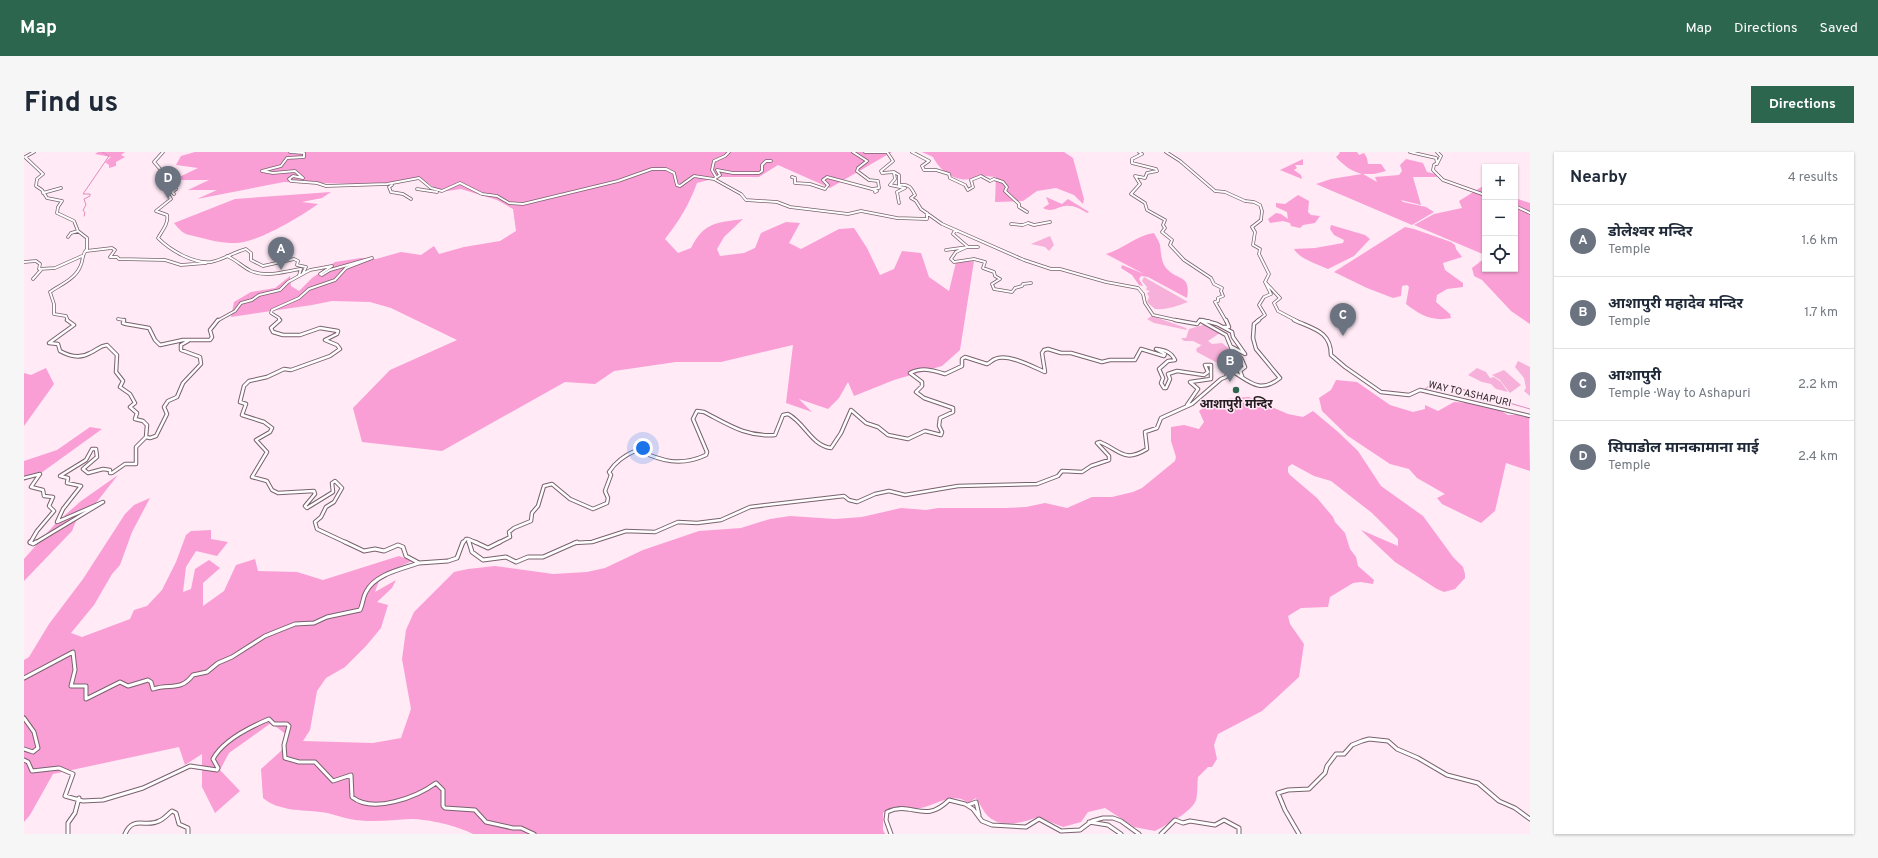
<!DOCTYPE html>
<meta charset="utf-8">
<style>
body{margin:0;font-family:Overpass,"Noto Sans Devanagari",sans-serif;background:#f6f6f7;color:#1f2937}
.controls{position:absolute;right:12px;top:12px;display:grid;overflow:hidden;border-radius:0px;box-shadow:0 1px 3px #0004}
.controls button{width:36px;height:36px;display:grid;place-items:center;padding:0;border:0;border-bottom:1px solid #e0e1e3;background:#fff;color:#1f2937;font:20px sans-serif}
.you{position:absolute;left:619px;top:296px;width:14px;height:14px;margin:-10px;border:3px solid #fff;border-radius:50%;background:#1a73e8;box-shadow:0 0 0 6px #1a73e833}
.badge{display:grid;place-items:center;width:26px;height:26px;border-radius:50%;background:#2d664f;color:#fff;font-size:13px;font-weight:700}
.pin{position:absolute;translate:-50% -33px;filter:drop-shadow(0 1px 2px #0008)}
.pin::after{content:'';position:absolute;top:21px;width:14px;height:12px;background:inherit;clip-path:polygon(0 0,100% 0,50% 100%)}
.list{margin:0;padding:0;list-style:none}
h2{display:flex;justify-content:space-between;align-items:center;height:52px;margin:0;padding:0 16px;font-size:17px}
h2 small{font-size:13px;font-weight:400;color:#747a83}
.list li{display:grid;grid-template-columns:26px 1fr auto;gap:12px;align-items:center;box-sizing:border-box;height:72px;padding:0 16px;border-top:1px solid #e0e1e3}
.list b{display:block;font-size:15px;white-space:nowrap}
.list p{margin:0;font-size:13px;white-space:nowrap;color:#747a83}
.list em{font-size:13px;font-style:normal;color:#747a83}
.icon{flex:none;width:22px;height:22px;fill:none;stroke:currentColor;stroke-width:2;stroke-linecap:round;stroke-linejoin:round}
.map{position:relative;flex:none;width:1506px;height:682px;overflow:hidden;border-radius:0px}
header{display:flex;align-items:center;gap:24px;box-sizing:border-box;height:56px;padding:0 20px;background:#2d664f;color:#fff}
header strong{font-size:19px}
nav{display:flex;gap:22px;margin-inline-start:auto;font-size:14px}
.intro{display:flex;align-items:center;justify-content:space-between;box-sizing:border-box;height:96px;padding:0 24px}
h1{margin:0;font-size:28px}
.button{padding:10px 18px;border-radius:0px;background:#2d664f;color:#fff;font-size:14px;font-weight:700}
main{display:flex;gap:24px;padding:0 24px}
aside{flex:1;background:#fff;border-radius:0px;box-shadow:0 1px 3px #0004}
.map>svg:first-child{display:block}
</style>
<header>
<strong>Map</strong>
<nav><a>Map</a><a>Directions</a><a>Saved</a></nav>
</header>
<div class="intro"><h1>Find us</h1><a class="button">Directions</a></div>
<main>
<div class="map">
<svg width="1506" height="682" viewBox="0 0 1506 682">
<rect width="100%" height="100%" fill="#ffeaf5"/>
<path fill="#f7b0d9" d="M1026,84L1030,93L1025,99L1021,95L1007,92Z
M1120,125L1164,150C1153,154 1143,158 1131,157L1123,150L1125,145L1123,141L1126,139L1122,138L1123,135L1118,129Z
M1128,164L1162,176L1163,178L1130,171L1123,167Z
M1179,170C1186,172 1194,174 1196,181L1184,189L1188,192L1198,191L1207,198V201L1215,207L1214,209L1202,216V212L1199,214L1173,200L1172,197L1179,192L1177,193L1169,189H1160L1157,186H1162L1165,177L1179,173Z
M1494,209L1506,215V244L1500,239L1502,236L1500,226L1491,215Z
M1453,216L1462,220L1466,226L1470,225L1477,230L1484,240L1472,237L1467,232L1458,230L1444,223Z
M1480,218L1497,233L1486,241L1476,228L1468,223Z"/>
<path fill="#fa9fd5" d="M74,0H101L97,3L101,5L92,10V14L85,16V13L81,10L87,5L71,2Z
M171,0H868L806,36L754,13L735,25H695L673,31C665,53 655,69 641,87L654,101L667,96C680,70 692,71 719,67L700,85L693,97L696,104L720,101L731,96L737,81L762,70L776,71L765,91L777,97L815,77L830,76L843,96L856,123L870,117L878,99L897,101L905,125L925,139L932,110L950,109L936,198L918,214L870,228L830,244L824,230L815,246L804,257L775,247L788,260L762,251L769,193L697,210H652L590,219L571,232L541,230L418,299L338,290L329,256L366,218L433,188L367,156L346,150L308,149L288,153L207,165L210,150L227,140L251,136L266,124L267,134L275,139L288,126L311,110L337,106L352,107L377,100L397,103L410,94L415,102L440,95L476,89L492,79L489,57L473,48L437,37L417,40L396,26L365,33L260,30L173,47L193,38H164L185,28H149L174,16L152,13L157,4Z
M898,0H1040L1049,6L1060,47L1059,52L1050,43L1032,36L1013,39L999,49L971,50L972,25C968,25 960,23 956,24C953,24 951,27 947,27C931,30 916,19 909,5Z
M1315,0H1333L1335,3L1340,1L1343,6L1344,12H1357L1362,19L1350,22H1339L1353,30L1351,25L1375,23L1378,19L1376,13L1382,7L1399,11L1403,20L1412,22L1413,25H1389L1397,53L1377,48L1379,50L1402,55L1410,60L1388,73L1292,32L1307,27L1338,22C1327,19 1319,13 1312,5L1316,1Z
M1279,7V13H1271L1273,16L1270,18L1277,23L1278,27L1256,18Z
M1459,34L1461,35V103L1390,73L1410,62L1438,56L1435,49Z
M307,40L298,46L278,50L294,52C276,65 233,91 211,91C201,91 188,89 178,86C163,82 160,84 150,71L211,47Z
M1274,43L1285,49L1284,60L1287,63L1296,64L1291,71L1279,73L1276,76L1267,74L1266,71L1259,69L1246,71L1244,67L1252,61L1257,62L1264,67L1263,60L1252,55V51L1261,52Z
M1022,45L1038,52L1044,47L1065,60L1063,61C1056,57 1050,53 1041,54C1033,55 1028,61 1019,56L1025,52Z
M1491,46L1506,51V172L1487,159L1458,128L1450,124L1448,116L1461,106V117H1491Z
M1307,73L1341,83L1346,87L1330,104L1304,117C1295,113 1274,106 1270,97L1291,96L1319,91L1320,88L1310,83L1306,77Z
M1381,75L1390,77L1427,90L1431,93L1432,97L1438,105L1419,111L1421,118L1439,131V135L1423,137L1413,143L1412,150L1426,162L1427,166C1409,170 1396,163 1382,152L1385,135L1383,133L1378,134L1377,144L1369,146L1343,136L1310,120Z
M1130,81C1132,85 1135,89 1136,93C1137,100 1137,110 1142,116C1154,130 1167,121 1163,146L1124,125L1117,124L1115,127L1119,134L1115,133L1108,123L1097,116L1098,113L1120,122L1082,102C1099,97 1113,83 1130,81Z
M22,216L30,232L0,274V221L7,223Z
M1312,228L1333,230L1366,253L1389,260L1401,257V253L1414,259L1430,250L1445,251L1472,256L1484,263H1495L1505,266L1506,319L1482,311L1471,359L1457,371L1418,352L1413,346L1421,342L1393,326L1385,317L1366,312L1324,284L1298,259L1295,246L1307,238Z
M1225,245L1264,262L1279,265L1289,259L1313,279L1334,299L1357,334L1399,364L1429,405L1439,415L1441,422V426L1431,437L1420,440L1413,437L1371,410L1339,380L1337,378L1374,394V387L1348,361L1307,329L1290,324L1268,312L1264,315V320L1266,323L1293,346L1309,365L1311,370L1321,381L1326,397L1332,405L1334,414L1350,428L1349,432L1337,430L1329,431L1306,445L1304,455L1277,456L1264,464L1266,472L1280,492L1275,525L1238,559L1194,582L1190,593L1193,607L1188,615H1184L1174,625C1173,632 1174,641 1172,648C1168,660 1142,673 1131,679L1110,675L1081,656L1064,660L1057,670L1039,675L1014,665C1000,670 979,677 965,665C960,661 956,652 952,646L944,651C930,639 912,653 897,656C881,659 874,648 859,661V678L861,682H449C434,674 404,667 387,667C367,668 346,671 326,667C316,665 307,661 297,660C278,658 254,659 239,646L237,617L257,599L263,583L247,571L205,601L196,618L216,639L191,661L178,635V602L161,613L155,595L29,622L6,663L0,670V508L5,505L25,472L59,427L101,362L110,353L126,346L108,380L96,413L88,422L70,453L47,481L58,485L106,467L110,458L123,454L138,438L152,410L162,383L167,379L187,378V387L204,390L193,404L172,399L162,415L159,440L167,437L171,417L185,408L196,416L179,431V454L200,439L212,413L231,407L234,419L273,420L299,428L375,404L388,409L357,423L351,440L372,428L368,436L353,450L364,453L357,476L342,494L321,515L302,526L293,539L286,578L279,589L349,591L377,586L387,557L378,507L382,478L390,460L430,420L444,417L471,414L529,422L563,420L581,416L619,398L675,379L717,376L746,367L766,364L811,367L838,365L877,356L902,358L914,356H981L1002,355L1021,351L1043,356L1068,345H1088L1109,340L1118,336L1151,309L1152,305L1147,289V275L1160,273L1175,277L1180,270L1175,259C1191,247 1205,246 1225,245Z
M66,275L78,277L17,321L0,329V309L33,298Z
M94,323L64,361L52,369L48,379L0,429V407L7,399L32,371L57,349Z"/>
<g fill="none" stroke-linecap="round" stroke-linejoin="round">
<path stroke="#e38abf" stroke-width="1" d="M60,64L61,61L59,58L62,53L60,47L66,44V42H59L85,4L78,0
M1400,238L1410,230H1413L1506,257"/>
<g stroke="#78626e" stroke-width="3.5">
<path id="street-far2" d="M10,0L1,5L19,22L13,27L12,34L18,38L23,46L38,49L34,55L33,61L50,69L54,79L63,86V97C57,103 60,108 56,115C51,127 36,133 26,140L30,152V162L42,164L44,169
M139,0L130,10L137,18L135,25L146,30L148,33L144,42L147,47L132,59L143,63C145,71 138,79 134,86C146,98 169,112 187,110C199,108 210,100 222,97L227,101V108L239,114L270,107L274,109L273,113L282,115L279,121
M266,0L280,1V5L263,6L257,14L238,19L249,21L271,19L279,26L269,24L265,27L267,29L293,31L302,34L363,32L395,26L407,36L418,39L436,31L458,42L473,44L485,51L499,52L594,29L628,17H642L650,21L653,33L656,34L670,24L690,27L696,23L693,18L709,21H735L738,19V13L742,9H747
M829,0L843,9L834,16L833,19L845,28L854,29L855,36L848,37L853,39L851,40
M841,0H863
M863,0L869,9L857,19L858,21L870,20L875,23V33C885,32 887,35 891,43L887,46L892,49L897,57L918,72L1000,108L1027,117H1036L1082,130L1114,136L1119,142L1121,151L1129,163L1156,169
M888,0L905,9L898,14L900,18H912L925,22L926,26L941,33L944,38L949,35L947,28L957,24L966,29L970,27L979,30L983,35L981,39L995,52V55L1003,60
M1115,0L1118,2L1108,7V11L1132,17L1133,19L1123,21L1121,26L1111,24L1116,32L1107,42L1121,51L1123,58L1141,68L1139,73L1141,76L1138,80L1148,88L1146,93L1160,108L1187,126L1190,132L1198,136L1197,139L1199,144L1194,146V149L1191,150L1202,169
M1142,0L1156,9L1191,39L1201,40L1221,49L1230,50L1236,53L1238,59L1237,68L1228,75L1231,80L1229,93L1236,97L1235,102L1245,122L1241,130L1256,146L1250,151L1254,159L1273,169
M1386,0L1412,6L1413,11L1410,13L1409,18L1419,28L1461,43
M1413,0L1417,4L1413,12
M870,21L871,27L866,33L881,36L873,40L875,51
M692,25L688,18L690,9L701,4L705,0
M768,25L771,26V31L786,32L801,37L804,33L799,28L803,25L848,37
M690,27L717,42L722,48L753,50L766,55L824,62L837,59L873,66L903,67V61
M368,33L365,35L367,40L379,42L387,47
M147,34L152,37L148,40L150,42
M393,37L413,40
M19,41L37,36
M1491,54L1506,61
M987,72L999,73L1004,71L1010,73L1026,70
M44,85L47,81L54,79
M943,95L932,100L927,107L930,110L950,107L961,110L959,116L970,120L971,124L976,127L968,132L970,137L988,140L991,136L998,134L999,132L1007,131
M944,95H954
M922,98L944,95L929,82L931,78
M62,99L88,96L91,98L86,105H93L95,107L141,108L157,113L182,111
M203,104C212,108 219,115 227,119C243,126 261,119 277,117L275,123
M0,110L12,109L16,112L15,117L31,116L58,104
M9,127L17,118
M94,167L100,168V169
M193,169L211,159L217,151L228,148L235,143L256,138L264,130L286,118L308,114L296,122L298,123L306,118L348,106L322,116L311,128L285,137L275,146L248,158L247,161L255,166V169
M1175,169H1185
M1233,169L1241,163L1235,153L1240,145L1247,142L1241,130"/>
</g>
<g stroke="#78626e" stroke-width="4.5">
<path id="street-far1" d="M100,168L99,171L102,172L125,176L131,188L136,193L159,188H186L188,185L186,178L194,168
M256,168L247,176L249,180L259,183H276L296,176L314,179L313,182L301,188L313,193L316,197L306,204L267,218L260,217L243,225L225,229L220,234L216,250L222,252L218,263L240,270L248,276L246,280L232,288L243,300L228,325L243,329L248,338L254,341L290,339L291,342L281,354L283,356L309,340L308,331L311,329L318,336L310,350L302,355L297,365L291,370L293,377L323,391
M1151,168L1173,172L1176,168
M1178,168L1193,172L1208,180L1209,185L1221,202L1208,195
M1270,168C1289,177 1307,179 1307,203L1321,215L1357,240L1385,243L1396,238L1506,264
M1177,169L1202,183L1209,200L1217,206L1221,215L1216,219L1218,224
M1200,175H1205L1202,168
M122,285L126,286L132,284L143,262L140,255L144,249L153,245L159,231L177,212L176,205L157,198V193L164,189
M0,326L16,322L7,335L19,338L20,344L29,345L25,354L30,359L13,379L6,391
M444,387L453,391
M11,391L79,350L33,370L39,357L57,334L43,331L44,326L36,324L62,308L68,297H72L73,305L59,317L64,321L79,317L86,318V321H88L101,312H112V295L122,285L123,273L119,269L111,267L113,261L106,255L111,251L106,242L96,235L99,229L92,220L93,203L83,193C75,194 73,198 66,201C56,207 45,204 36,199L34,192L25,191L50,173L43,168
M439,391L442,387H444L445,391
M474,391L486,385L485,380L490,376L507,369L508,361L514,354L520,334L528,332L546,347L569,357L583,351L584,346L581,339L587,323L585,320C592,309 601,303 613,298C638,309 656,315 682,303L683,300L669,267L673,259L680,260C705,273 722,285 751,283L759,263L764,262C781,271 787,293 807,296L817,281L827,258L842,271L854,275L864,283L884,287L901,279L917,283L918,280L915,274L916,266L929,260V256L900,246L892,240L898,234V230L886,221C898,215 908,218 921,222L938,214V207L941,205L963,212C966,211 968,208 971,207C984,201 1009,215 1021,220L1018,201L1020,198L1024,197L1037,201H1047L1078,210L1086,208H1111L1117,197L1140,204L1141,202L1132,197C1141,198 1147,200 1151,208L1144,209L1135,217L1139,226L1137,231L1140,236H1142L1146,227L1144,222L1153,219L1180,223L1184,220L1181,213H1187V227L1166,230L1174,237L1163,253
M550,391L568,390L602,379L631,380L654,370L673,371L697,368L726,355L820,344L825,348L833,350L851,342L865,339L881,343L934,334L1013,332L1034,324L1038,319L1058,320L1067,314L1085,308V304L1073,291L1076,290C1097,299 1100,311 1123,297L1121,280L1133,276L1137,266L1168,252L1197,227L1202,225L1204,220L1208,219C1226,230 1236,242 1256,226L1232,197L1229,186L1230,172L1235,168"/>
</g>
<g stroke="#78626e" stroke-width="5">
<path id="street" d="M6,390L9,392L12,390
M445,390L448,400L459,408L482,405L492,410L504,405H519L553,390
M451,390L464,396L476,390
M395,411L424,409L433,406L439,390
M0,526L49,500L51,518L47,534H62V547L96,530L104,534L124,528L127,530L129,537C146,531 156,540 169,523L183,520L194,511L208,505L241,484L271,472L290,471L303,465L336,458C339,452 339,445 342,440C351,422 378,417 395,411L382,404L379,395L374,393L360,399L351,397L340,399L321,390
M0,566L10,580L14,596L9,600L0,597
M0,608L4,610L8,619L35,616L49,622L41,644L59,649L79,648L119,636L166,614L193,618L194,616L189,607C199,588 226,575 245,567L250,572H263L265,574L260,593L261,606L275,610H291L309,629L327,623L328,645C349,662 393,645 412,631L419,638V654L421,656L451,658L462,670L489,676H497L510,682
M944,653L952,650L955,663
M1065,670L1084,673L1097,682
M44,682V671L51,661L55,646
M101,682C109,663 122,676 135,669C140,667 144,662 148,659L152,661L155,672L164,676V682
M867,682L862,668L863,660C888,648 900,673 925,648L941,652L949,657L958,669L968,673L1002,675L1015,667L1037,679L1056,678L1068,669L1079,666H1089L1097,669L1115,682
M1137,682L1151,668L1159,671L1166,669L1191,673L1200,668L1215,676V682
M1275,682L1261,658L1254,641L1264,638L1285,637L1301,621L1303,614L1312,602H1320L1328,593L1338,589L1345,587L1364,589L1373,597L1394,606L1423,623L1454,631L1475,649L1491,656L1506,667"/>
</g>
<use href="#street-far2" stroke="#fff" stroke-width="2"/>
<use href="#street-far1" stroke="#fff" stroke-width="2.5"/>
<use href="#street" stroke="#fff" stroke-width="3"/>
</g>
<circle fill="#2d664f" stroke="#ffeaf5" stroke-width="1.5" cx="1212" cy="238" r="4"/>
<g text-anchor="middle" stroke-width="3" stroke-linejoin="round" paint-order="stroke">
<g font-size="10" fill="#241b20" stroke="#ffeaf5">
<text transform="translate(1446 241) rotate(13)" y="4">WAY TO ASHAPURI</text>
</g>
<g font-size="12" font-weight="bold" fill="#241b20" stroke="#ffeaf5">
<text x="1212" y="256">आशापुरी मन्दिर</text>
</g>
</g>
</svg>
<div class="controls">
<button>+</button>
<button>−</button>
<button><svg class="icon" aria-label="locate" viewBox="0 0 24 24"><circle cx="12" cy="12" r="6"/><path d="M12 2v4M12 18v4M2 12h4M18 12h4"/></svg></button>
</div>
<div class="you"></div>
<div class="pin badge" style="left:257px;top:118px;background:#6b7280">A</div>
<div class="pin badge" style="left:1206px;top:230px;background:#6b7280">B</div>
<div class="pin badge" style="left:1319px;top:184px;background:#6b7280">C</div>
<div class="pin badge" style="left:144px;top:47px;background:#6b7280">D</div>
</div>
<aside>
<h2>Nearby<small>4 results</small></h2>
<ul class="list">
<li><span class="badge" style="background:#6b7280">A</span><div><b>डोलेश्‍वर मन्दिर</b><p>Temple</p></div><em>1.6 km</em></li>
<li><span class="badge" style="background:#6b7280">B</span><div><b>आशापुरी महादेव मन्दिर</b><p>Temple</p></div><em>1.7 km</em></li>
<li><span class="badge" style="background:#6b7280">C</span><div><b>आशापुरी</b><p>Temple · Way to Ashapuri</p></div><em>2.2 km</em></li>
<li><span class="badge" style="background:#6b7280">D</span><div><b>सिपाडोल मानकामाना माई</b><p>Temple</p></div><em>2.4 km</em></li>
</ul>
</aside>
</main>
